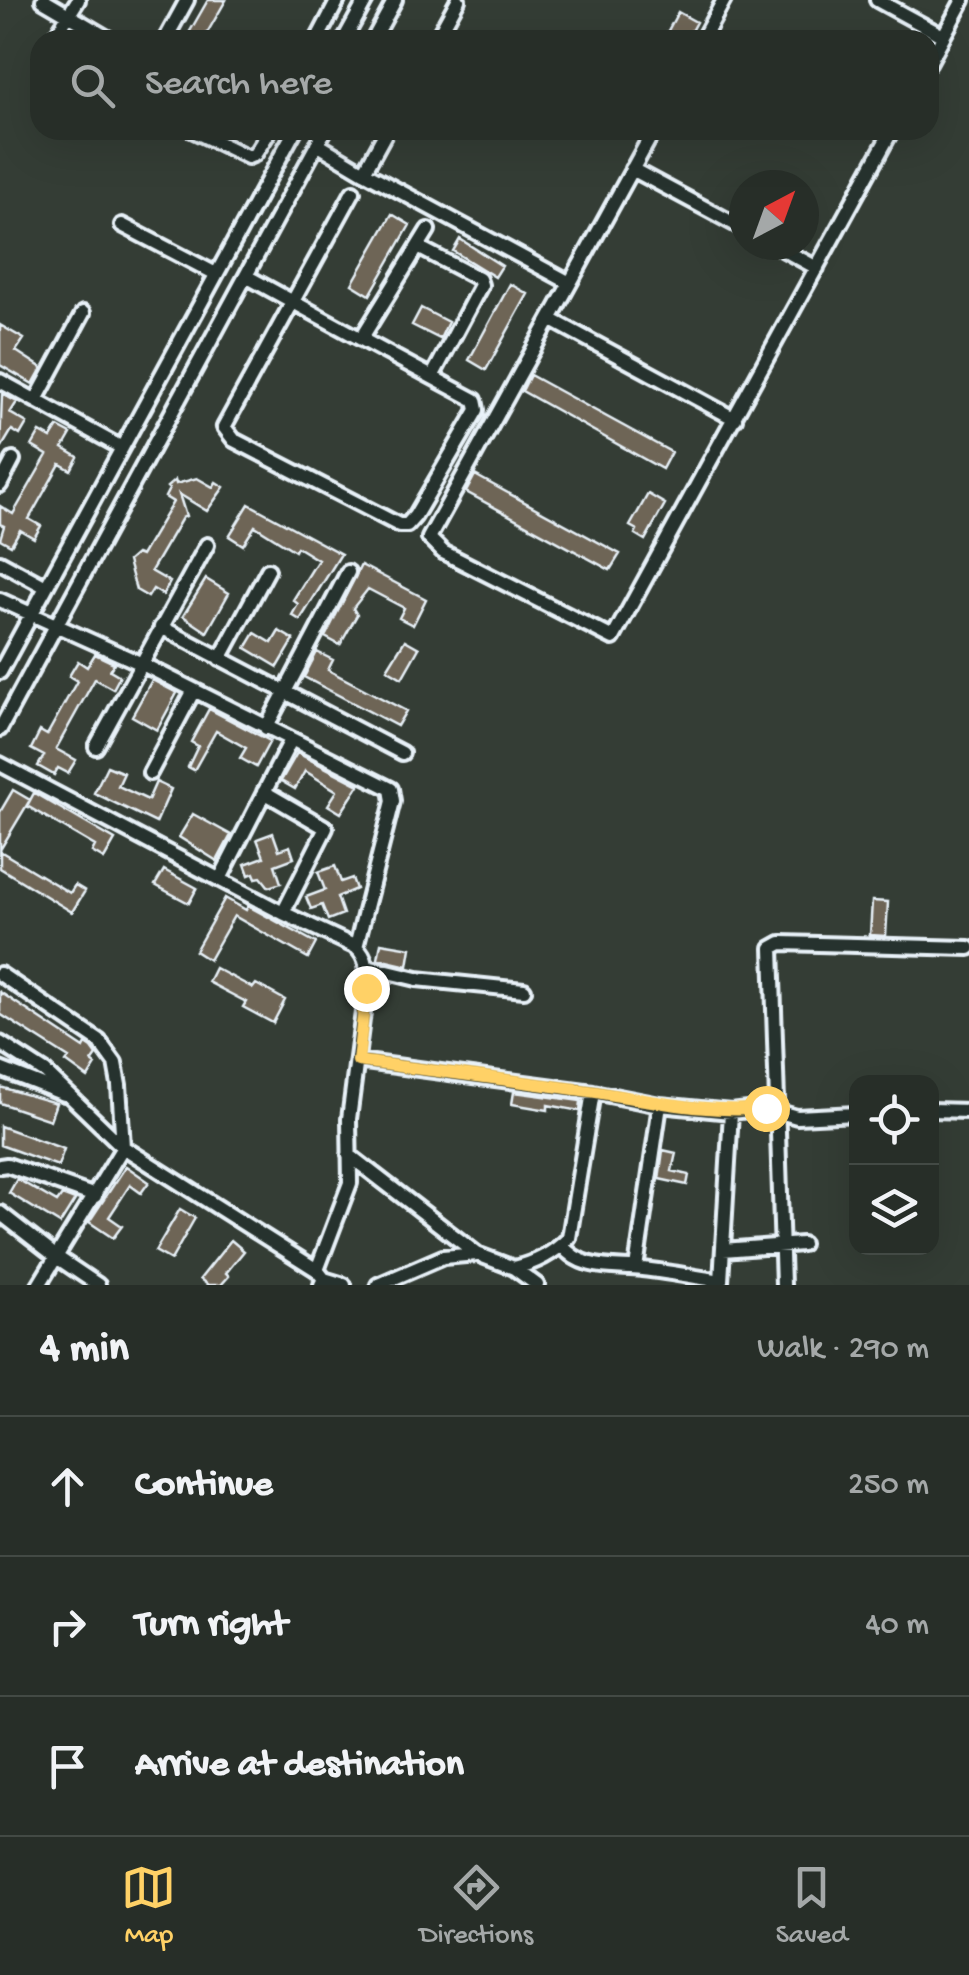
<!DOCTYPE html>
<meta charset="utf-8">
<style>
body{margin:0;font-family:"Gochi Hand",sans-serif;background:#2f3630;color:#f1f3f6}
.controls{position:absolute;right:30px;bottom:30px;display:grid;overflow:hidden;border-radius:20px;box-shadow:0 10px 40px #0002}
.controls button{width:90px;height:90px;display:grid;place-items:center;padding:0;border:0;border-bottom:2px solid #434a45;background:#272e28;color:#f1f3f6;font:50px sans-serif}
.compass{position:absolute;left:729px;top:170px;width:90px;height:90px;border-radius:50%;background:#272e28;box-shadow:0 10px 40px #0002;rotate:41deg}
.stop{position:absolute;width:30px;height:30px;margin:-22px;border:8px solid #ffd166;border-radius:50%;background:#fff}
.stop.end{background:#ffd166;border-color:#fff;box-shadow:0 2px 10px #0008}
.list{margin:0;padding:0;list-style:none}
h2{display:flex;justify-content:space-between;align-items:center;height:130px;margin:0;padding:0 40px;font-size:42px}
h2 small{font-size:32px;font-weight:400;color:#a4a8a8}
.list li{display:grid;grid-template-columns:65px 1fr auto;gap:30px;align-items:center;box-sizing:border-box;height:140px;padding:0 40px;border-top:2px solid #434a45}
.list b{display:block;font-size:38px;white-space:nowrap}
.list em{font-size:32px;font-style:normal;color:#a4a8a8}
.icon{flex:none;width:55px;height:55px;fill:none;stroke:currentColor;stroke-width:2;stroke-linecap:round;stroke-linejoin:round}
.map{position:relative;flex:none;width:969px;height:1285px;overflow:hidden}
.search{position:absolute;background:#272e28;box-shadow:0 10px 40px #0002;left:30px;right:30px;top:30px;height:110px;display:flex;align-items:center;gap:25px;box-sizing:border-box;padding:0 35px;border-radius:30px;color:#a4a8a8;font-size:38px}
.sheet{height:550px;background:#272e28}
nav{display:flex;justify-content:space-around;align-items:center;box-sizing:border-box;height:140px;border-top:2px solid #434a45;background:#272e28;font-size:28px;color:#a4a8a8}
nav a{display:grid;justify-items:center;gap:5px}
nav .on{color:#ffd166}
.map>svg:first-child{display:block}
</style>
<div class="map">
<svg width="969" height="1285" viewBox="0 0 969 1285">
<rect width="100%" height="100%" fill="#343d35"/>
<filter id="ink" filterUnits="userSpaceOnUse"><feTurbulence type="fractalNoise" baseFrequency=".01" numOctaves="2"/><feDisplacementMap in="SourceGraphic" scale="20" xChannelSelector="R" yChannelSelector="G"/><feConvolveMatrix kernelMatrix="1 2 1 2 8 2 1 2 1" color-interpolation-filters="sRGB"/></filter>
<g filter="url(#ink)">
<path fill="#6e6557" stroke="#e8f1f8" stroke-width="2.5" d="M208,0H226L203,40H185Z
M678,12L696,22L686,40H663Z
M392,214L410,225L370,295L352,284Z
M460,239L502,266L495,277L453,251Z
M510,284L528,294L486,370L469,360Z
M421,308L448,322L440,339L412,325Z
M0,325L24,339L16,351L42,368L33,384L0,365Z
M530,375L671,452L662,469L522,391Z
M2,394L17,402L10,413L27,423L20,435L12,430L0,450Z
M58,427L71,434L63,448L78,457L71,470L60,464L29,519L41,526L34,538L20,530L11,545L0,539L4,526L0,524V506L13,514L47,455L32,446L40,432L51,438Z
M475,475L620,554L610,570L466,492Z
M197,478L213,487L216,482L224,487L207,511L179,494L186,516L182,518L151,571L170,582L163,595L153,589L148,597L136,590L128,561L136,554L141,556L173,502L165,497L169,489L167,487L175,480L176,484Z
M648,494L665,504L645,540L635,534L637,530L630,526Z
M249,504L341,554L300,620L292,615L298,604L293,600L318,560L297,547L295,551L255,526L243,545L229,536Z
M361,565L426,599L413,625L399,618L404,608L368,589L353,608L357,615L340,645L325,637Z
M206,579L229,593L207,632L183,616Z
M279,631L294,640L278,667L246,648L255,633L272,643Z
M405,640L419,648L402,678L387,669Z
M317,652L333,660L328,670L406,711L397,726L304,677Z
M95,654L114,663L110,670L120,676L113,689L95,679L56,749L76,760L68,773L58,768L54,775L38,766L44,756L31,749L40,731L47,735L77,681L69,676L78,661L87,667Z
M152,680L177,693L157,730L132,716Z
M209,709L270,741L256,767L240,758L246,748L216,731L194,770L188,767L198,746L191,742Z
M297,753L359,785L341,813L328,805L337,791L305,771L295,789L281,781Z
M107,766L124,773L118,786L148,800L156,782L171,789L156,823L94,793Z
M13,790L30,800L0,850V812Z
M34,793L115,840L104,859L92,852L95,846L27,806Z
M193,814L231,835L217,861L179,837Z
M273,833L279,850L290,846L294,858L275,865L281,883L269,887L261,877L256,878L254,873L249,875L245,864L264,857L257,839Z
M0,851L70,893L75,885L85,891L72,912L0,868Z
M335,866L341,882L352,878L356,889L337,897L343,914L328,920L322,905L311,909L306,897L325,890L318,872Z
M164,870L197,888L189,903L155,885Z
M225,898L246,910L248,906L316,943L308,958L234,916L209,960L195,951Z
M872,901L888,902L886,936L870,935Z
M381,943L411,948L408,966L378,959Z
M215,968L253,988L256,984L285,1000L273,1023L243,1007L246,1002L208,982Z
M0,992L84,1048L86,1044L92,1048L97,1055L92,1062L96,1065L88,1078L66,1062L69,1058L0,1014Z
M0,1087L56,1103L50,1120L0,1103Z
M514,1092L581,1101L580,1111L548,1105V1110L512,1104Z
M0,1126L64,1149L58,1166L0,1145Z
M663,1150L676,1153L672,1171L689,1175L687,1185L659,1179Z
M126,1166L149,1182L141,1193L130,1185L109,1217L122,1226L113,1238L89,1222Z
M17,1179L57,1202L62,1195L75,1200L60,1224L9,1193Z
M180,1209L195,1218L171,1260L155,1251Z
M231,1240L244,1251L226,1273L229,1276L221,1285H208L200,1279Z"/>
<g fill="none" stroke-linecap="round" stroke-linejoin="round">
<g stroke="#e8f1f8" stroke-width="20">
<path id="minor" d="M43,0L111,40
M877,0L943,36
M53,40L78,0
M165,40L187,0
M317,40L338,0
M344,40L366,0
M373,40L395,0
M436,40L458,0
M702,40L724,0
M929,63L963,0
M192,130L248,157L255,154L270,130
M317,144L364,172L387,130
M632,169L744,229
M364,172L570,283L429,538L443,552L613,638L892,130
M122,225L216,274
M775,245L817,268
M418,247L479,279L481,285L432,377
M246,276C322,318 398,359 475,400L477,410L415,516L407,525H399L234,440L224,427L353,192
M570,283L654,130
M550,319L735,419
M361,339L428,230
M0,381L122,448
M36,400L83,313
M0,485L13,460
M0,562L46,587
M0,600L142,664L391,789L393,801L356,947
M161,627L402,753
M220,659L268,570
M0,672L295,130
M266,728L348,572
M0,729L325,130
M96,747L207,545
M0,764L283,913L356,947C369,959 367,972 366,989L349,1119L350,1183L317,1270
M150,773L194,690
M264,792L326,828L283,913
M220,879L291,740
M367,967L417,979L524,990
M0,974L99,1041L115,1063L119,1085L123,1147L39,1285
M0,1043L45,1072L123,1147L317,1270L324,1279L321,1285
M358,1061L593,1092L660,1105L731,1112L766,1108L797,1117L856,1114
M0,1069L64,1094
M932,1110L969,1111
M349,1155L477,1254
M0,1166L7,1165L95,1196
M0,1213L58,1258L98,1285
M562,1245C580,1271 615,1266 642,1269C669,1272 695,1277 721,1281L731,1112
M723,1250L802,1244
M514,1268L537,1285
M636,1268L660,1105
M324,1279L344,1285
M378,1285L443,1257L477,1254L514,1268C536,1263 553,1254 569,1238L593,1092
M783,1285L772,948L781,943L969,948"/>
</g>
<use href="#minor" stroke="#26332d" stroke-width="12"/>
</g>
</g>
<g fill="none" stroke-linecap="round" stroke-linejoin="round" filter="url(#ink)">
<path stroke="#ffd166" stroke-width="12" d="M366,988L358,1061C435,1071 512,1080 589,1091C649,1100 706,1114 766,1108"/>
</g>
</svg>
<div class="controls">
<button><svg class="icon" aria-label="locate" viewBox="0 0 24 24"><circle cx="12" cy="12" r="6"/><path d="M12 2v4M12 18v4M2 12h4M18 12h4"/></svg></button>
<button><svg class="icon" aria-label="layers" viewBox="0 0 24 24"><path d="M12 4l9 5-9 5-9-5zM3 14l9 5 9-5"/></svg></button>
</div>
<svg class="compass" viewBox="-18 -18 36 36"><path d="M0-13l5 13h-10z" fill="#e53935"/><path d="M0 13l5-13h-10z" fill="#a4a8a8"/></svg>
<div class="stop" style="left:766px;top:1108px"></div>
<div class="stop end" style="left:366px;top:988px"></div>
<div class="search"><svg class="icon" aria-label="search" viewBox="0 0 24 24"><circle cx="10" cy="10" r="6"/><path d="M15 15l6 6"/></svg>Search here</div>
</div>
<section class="sheet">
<h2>4 min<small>Walk · 290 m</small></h2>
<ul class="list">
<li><svg class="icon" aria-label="ahead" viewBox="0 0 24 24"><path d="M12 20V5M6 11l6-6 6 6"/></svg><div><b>Continue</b></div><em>250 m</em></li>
<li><svg class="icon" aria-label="right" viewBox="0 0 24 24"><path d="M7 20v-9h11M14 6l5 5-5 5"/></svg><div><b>Turn right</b></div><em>40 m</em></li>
<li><svg class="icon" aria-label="arrive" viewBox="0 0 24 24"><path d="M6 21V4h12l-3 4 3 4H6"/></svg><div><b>Arrive at destination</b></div></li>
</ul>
</section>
<nav>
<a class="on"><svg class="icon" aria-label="map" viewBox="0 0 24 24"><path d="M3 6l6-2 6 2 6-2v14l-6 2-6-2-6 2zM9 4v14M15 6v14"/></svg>Map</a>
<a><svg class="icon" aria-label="directions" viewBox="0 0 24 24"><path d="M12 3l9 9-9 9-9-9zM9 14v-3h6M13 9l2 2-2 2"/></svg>Directions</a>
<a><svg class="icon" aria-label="saved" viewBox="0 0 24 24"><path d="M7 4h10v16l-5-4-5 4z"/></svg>Saved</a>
</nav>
